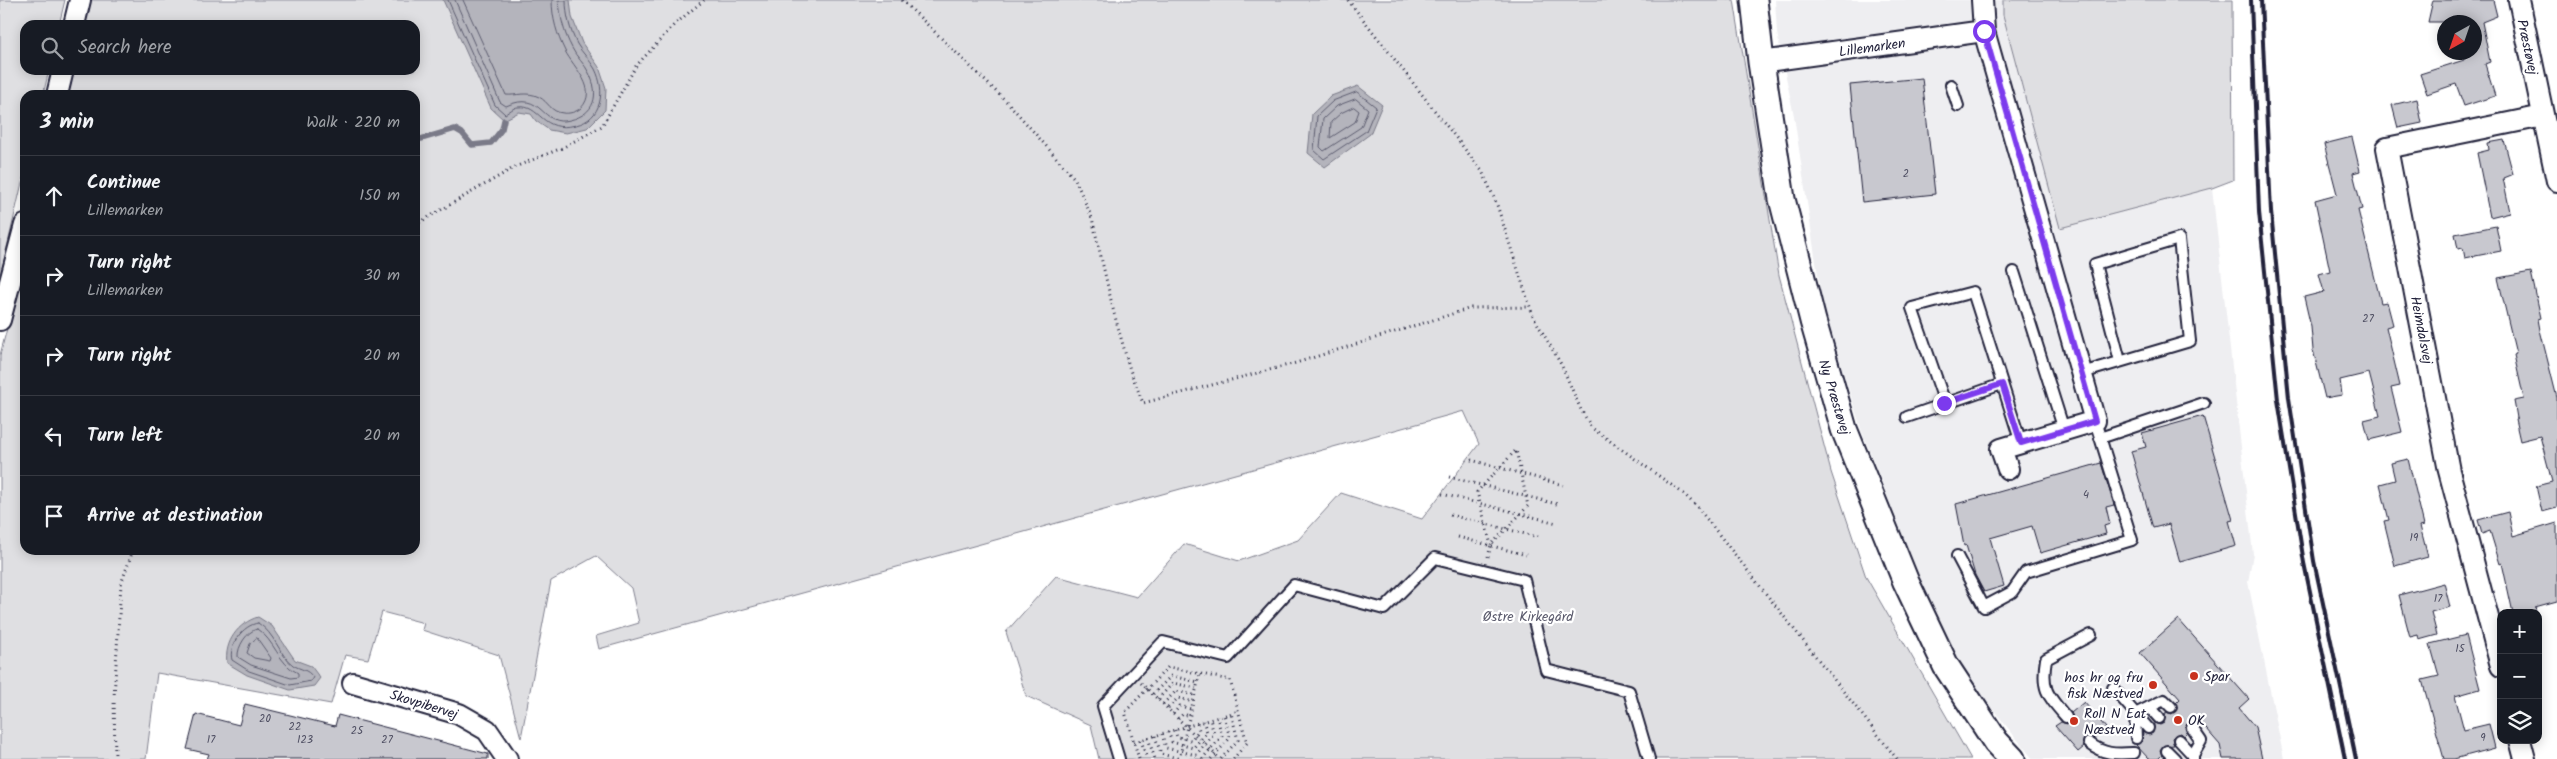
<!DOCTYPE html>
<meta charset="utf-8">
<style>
body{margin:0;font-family:Kalam,sans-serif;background:#20242c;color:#f1f3f6}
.controls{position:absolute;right:15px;bottom:15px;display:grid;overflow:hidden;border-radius:10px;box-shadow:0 2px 12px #0003}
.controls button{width:45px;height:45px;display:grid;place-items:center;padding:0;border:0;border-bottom:1px solid #363941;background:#171b24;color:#f1f3f6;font:25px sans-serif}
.compass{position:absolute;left:2437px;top:15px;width:45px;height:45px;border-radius:50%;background:#171b24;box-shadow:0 2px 12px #0003;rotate:220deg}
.stop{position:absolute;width:15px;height:15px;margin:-11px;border:4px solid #7c3aed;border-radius:50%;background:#fff}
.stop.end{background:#7c3aed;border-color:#fff;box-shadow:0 1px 5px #0008}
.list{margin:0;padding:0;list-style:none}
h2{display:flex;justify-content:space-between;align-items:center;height:65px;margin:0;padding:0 20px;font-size:21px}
h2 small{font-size:16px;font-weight:400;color:#9ea1a6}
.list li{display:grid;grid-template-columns:32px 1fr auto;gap:15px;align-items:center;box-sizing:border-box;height:80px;padding:0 20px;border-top:1px solid #363941}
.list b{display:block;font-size:19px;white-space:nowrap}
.list p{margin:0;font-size:16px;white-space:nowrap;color:#9ea1a6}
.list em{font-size:16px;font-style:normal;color:#9ea1a6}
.icon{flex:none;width:28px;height:28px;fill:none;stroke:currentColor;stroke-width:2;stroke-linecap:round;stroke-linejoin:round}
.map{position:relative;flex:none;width:2557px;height:759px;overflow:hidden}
.search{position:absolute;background:#171b24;box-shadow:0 2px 12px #0003;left:20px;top:20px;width:400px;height:55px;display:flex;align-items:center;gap:12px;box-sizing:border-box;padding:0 18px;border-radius:15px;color:#9ea1a6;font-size:19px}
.panel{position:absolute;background:#171b24;box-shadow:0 2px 12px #0003;left:20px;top:90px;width:400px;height:465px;border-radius:15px}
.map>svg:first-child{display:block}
</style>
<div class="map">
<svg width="2557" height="759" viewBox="0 0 2557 759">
<rect width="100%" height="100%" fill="#fff"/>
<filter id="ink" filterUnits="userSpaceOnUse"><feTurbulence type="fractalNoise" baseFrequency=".02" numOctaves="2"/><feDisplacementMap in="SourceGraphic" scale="10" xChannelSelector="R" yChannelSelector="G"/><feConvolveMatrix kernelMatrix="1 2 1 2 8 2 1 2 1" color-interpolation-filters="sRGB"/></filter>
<g filter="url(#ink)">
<path fill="#eeeef1" d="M1775,0H2003V15L2060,228L2212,188L2253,554L2248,582L2284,759H2033L1970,681L1934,614L1861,429L1822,302L1794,116L1777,33Z"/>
<path fill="#dfdfe2" stroke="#80808e" d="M0,0H65L59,25H25V70H49L43,95H25V170L0,277Z
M90,0H1734L1779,275L1831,472L1866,577L1971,759H1099L1091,725L1026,696L1006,632L1056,576L1137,597L1184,544L1239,561L1298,540L1341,493L1422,519L1479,444L1464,411L599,649L596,636L639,623L631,588L596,556L551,581L521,738L499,655L422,630L424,623L382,612L368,659L345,655L331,704L157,673L146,759H0V355L25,260V550H415V95H68L74,70H415V25H85Z
M2003,0H2232L2233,180L2212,188L2060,228L2003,15Z"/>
<path fill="#b4b4bc" stroke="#7a7a88" d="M443,0H570L572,17L582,43L599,67L606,88L605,110L587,128L566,133L549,130L536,121L531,114L519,112L504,120L491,108Z
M1358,86L1382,105L1370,134L1325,167L1308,153L1312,114L1331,96Z
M258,617L272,626L295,660L311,666L320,678L314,686L290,690L247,675L227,663C224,642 238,623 258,617Z"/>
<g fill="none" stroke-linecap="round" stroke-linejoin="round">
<path stroke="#5c5c6f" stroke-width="1" d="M448,0L495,105L505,114C509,112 514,107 518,107C541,104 541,134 576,125C602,119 606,91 595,69C590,60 582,53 577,44C570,30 566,16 566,0
M455,0L500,102L506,106C544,89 540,128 570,120C595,114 600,95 589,73C585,64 576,57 572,48C564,33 560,17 559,0
M463,0L506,95C516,96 527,91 539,97C549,102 550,112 563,113C569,114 576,112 581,108C599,89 574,68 565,51C557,35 552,18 552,0
M1357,92L1376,107L1366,131L1324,159L1314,150L1317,116L1333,101Z
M1356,99L1368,109L1361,127L1324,151L1320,147L1323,119L1337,106Z
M1354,107L1359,111L1355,122L1330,138L1331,122L1341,113Z
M258,623C275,633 279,655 293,665C301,670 307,669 313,677L311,681L290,685L249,671L232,660C228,645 243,625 258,623Z
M257,629C275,640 278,664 298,673V677L291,678L251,665L238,657C237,647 247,631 257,629Z
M257,638L271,658L270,661L254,658L247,653L250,644Z"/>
<path stroke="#7a7a88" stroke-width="5.5" d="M415,139H421L455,129L462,133L472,145L491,143L502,129L504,120"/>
</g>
<path fill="#c8c8cf" stroke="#22223b" d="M2433,0H2493L2497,16L2482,22L2490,62L2485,64L2495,96L2464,106L2456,84L2427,94L2420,74L2464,60L2462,52H2474V22H2428Z
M1922,78L1935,194L1862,202L1850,85Z
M2417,99L2422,123L2398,128L2392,105Z
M2352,137L2360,171L2353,173L2362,209L2358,210L2381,303L2387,302L2393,325L2386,327L2400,386L2391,388L2402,432L2369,440L2364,420L2380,416L2369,373L2340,380L2342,395L2325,398L2313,350L2311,327L2304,297L2324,292L2319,274L2330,271L2315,200L2337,194L2324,144Z
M2504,140L2513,174L2503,178L2510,212L2490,217L2477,153L2489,150L2488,143Z
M2496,226L2501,251L2465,258L2463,248L2458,249L2455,234Z
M2531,272L2541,318L2538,319L2540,330L2557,398V508L2542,512L2536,486L2552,482L2540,436L2520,441L2515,419L2517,418L2514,401L2524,399L2514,355L2516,354L2498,278Z
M2203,416L2233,520L2229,521L2236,546L2180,562L2169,524L2153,528L2131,451L2146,447L2142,433Z
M2408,459L2424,525L2420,526L2428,557L2395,566L2384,521L2389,520L2380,484L2395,480L2391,463Z
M2101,463L2114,505L2106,507L2110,524L2104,526L2106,534L2040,553L2032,526L1990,538L2004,586L1984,592L1975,575L1966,545L1964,546L1956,504Z
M2508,512L2513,536L2557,523V601L2535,607L2537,613H2513L2502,563L2500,564L2490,531L2482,534L2478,520Z
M2444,583L2450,607L2431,612L2437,635L2419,640L2418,635L2410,637L2399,595Z
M2178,619L2249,699L2239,708L2255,727L2262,759H2223L2220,745L2200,722L2198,724L2192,721L2188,723L2185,728L2187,733L2184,736L2181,733L2175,735L2172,738L2174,745L2163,746L2160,750L2162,755L2158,759H2149L2136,745L2142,741L2143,732L2149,735L2153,733L2154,723L2160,725L2164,723L2166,712L2172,714L2177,709L2176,703L2180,699L2140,653Z
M2466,635L2480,689L2455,696L2464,730L2489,724L2495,748L2454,759H2444L2422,680L2439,676L2430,644Z
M2084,702L2106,728L2094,738L2089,736L2084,739V747L2078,752L2055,726L2061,722L2067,724L2071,722V713Z
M245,704L335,726L338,715L488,754V759H207L209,754L187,749L196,714L239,725Z"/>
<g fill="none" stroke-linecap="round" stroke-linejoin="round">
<g stroke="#22223b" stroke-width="14">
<path id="service" d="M1951,85L1958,106
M2014,272L2064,430
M2082,373L2190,341L2179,239L2095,264L2120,361
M1945,403L1912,308L1973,292L2021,443
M1907,417L2002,384
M2100,438L2204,403
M1957,556L1984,607L2012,592L2026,572L2132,540L2095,421
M2113,688L2148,728
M2149,707L2159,718
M2066,717C2047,695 2041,689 2046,659L2091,635
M2192,728L2201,741L2193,755
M2136,738L2135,714L2164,700L2171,707
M2179,740L2193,755V759
M2089,743C2104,755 2116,754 2134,753
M2167,751L2175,759
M1119,759L1103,706L1163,642L1228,658L1294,585L1384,609L1435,558L1524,580L1546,670L1629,691L1649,759"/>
</g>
<g stroke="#22223b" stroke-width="24">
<path id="minor" d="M1982,0L1984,31
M2519,0L2557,181
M74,25L80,0
M1761,62L1984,31L2095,421L2001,449L2008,469
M57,95L63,70
M0,320L25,225
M2501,666L2449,471L2387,148L2543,116
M353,683L459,714L487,730L507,759
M2520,740L2525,759"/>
</g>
<g stroke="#22223b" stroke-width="29">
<path id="tertiary" d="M1754,0L1761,62L1782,199L1813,321L1844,429L1906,582L1946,666L1996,742L2012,759"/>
</g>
<path stroke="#22223b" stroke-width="3" stroke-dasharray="1 4" stroke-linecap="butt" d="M902,0L1010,105L1075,179L1092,218L1114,313L1130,370L1143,403L1296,363L1471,308L1529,307
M1348,0L1482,171L1496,202L1533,316L1562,366L1581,410L1592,428L1684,494L1698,508L1897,759
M415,225L515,167L562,148L602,126L636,66L674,25L704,0
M1471,460L1563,485
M1449,477L1557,504
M1442,494L1557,523
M1450,515L1538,537
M1458,537L1526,555
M1488,557L1491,545L1528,506L1516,450L1477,492L1491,545
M1141,683L1220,759
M1153,694L1171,676L1198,682
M1158,699L1173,683L1196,688
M1163,704L1176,691L1194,695
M1168,708L1178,698L1193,702
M1173,714L1180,706L1191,709
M1178,719L1183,714L1189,716
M1175,730L1177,737L1191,740L1199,730L1197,723
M1168,732L1172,742L1193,748L1207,732L1203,721
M1162,734L1166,748L1196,755L1214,734L1210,719
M1155,736L1161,754L1181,759
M1148,738L1155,759
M1141,740L1147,759
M1134,742L1239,711
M115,759L114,697L121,584L133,550
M1139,759L1125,712L1168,667L1230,680L1247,743L1233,759
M1179,759L1200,674
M1202,759L1222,736L1217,717
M1211,759L1230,738L1224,715
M1221,759L1238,740L1231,713"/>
<use href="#service" stroke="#fff" stroke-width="10"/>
<use href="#minor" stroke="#fff" stroke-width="20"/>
<use href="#tertiary" stroke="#fff" stroke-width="25"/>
<path stroke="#22223b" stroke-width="4" d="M2251,0L2259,212L2278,400L2304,563L2345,759
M2261,0L2271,212L2289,398L2314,561L2356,759"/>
</g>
</g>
<g fill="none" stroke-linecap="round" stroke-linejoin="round" filter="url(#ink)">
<path stroke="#7c3aed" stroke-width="6" d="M1944,403L2002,384L2021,443L2095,421L1984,31"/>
</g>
<g fill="#c8321e" stroke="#fff" stroke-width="2">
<circle cx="2194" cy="676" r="5"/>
<circle cx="2153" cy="685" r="5"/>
<circle cx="2178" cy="720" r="5"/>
<circle cx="2074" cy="721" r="5"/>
</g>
<g text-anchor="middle" stroke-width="4.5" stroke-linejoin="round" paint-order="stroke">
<g font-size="11" fill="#4c4c60">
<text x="1906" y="177">2</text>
<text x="2368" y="322">27</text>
<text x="2086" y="498">4</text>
<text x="2414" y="541">19</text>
<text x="2438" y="602">17</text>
<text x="2460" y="652">15</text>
<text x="265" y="722">20</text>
<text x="295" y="730">22</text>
<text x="357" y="734">25</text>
<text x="2483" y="741">9</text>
<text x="211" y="743">17</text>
<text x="305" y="743">123</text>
<text x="387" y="743">27</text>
</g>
<g font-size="14" fill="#22223b" stroke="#fff">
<text transform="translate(1872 47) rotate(-8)" y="5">Lillemarken</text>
<text transform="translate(2528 47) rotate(78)" y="5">Præstøvej</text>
<text transform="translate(2422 330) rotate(79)" y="5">Heimdalsvej</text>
<text transform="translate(1835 397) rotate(73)" y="5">Ny Præstøvej</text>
<text transform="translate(424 704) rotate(17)" y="5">Skovpibervej</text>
</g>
<g font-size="14" fill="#5b5b6d" stroke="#fff">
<text x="1528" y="621">Østre Kirkegård</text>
</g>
<g font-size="14" fill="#22223b" stroke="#fff" text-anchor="start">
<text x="2204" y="681">Spar</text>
<text x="2143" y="682" text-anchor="end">hos hr og fru<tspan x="2143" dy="16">fisk Næstved</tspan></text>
<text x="2084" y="718">Roll N Eat<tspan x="2084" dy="16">Næstved</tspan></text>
<text x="2188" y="725">OK</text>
</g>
</g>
</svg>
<div class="controls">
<button>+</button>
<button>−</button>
<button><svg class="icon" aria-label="layers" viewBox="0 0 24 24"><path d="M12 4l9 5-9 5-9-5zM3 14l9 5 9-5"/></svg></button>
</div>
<svg class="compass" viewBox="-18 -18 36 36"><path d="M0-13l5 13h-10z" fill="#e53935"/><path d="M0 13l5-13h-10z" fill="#9ea1a6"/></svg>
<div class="stop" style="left:1984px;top:31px"></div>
<div class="stop end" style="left:1944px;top:403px"></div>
<div class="search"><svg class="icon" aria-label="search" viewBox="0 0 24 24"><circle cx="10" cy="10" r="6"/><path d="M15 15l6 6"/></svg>Search here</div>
<section class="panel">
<h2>3 min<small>Walk · 220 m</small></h2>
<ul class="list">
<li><svg class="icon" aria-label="ahead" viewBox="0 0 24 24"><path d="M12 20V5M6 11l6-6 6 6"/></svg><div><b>Continue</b><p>Lillemarken</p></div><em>150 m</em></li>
<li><svg class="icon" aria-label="right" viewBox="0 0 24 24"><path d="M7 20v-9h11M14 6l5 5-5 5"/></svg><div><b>Turn right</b><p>Lillemarken</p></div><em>30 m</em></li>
<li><svg class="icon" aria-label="right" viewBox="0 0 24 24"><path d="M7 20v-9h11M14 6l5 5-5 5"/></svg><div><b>Turn right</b></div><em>20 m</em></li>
<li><svg class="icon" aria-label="left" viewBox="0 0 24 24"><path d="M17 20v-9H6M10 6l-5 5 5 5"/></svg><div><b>Turn left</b></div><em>20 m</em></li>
<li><svg class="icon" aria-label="arrive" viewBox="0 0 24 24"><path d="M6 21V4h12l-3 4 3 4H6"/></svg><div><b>Arrive at destination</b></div></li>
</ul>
</section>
</div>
